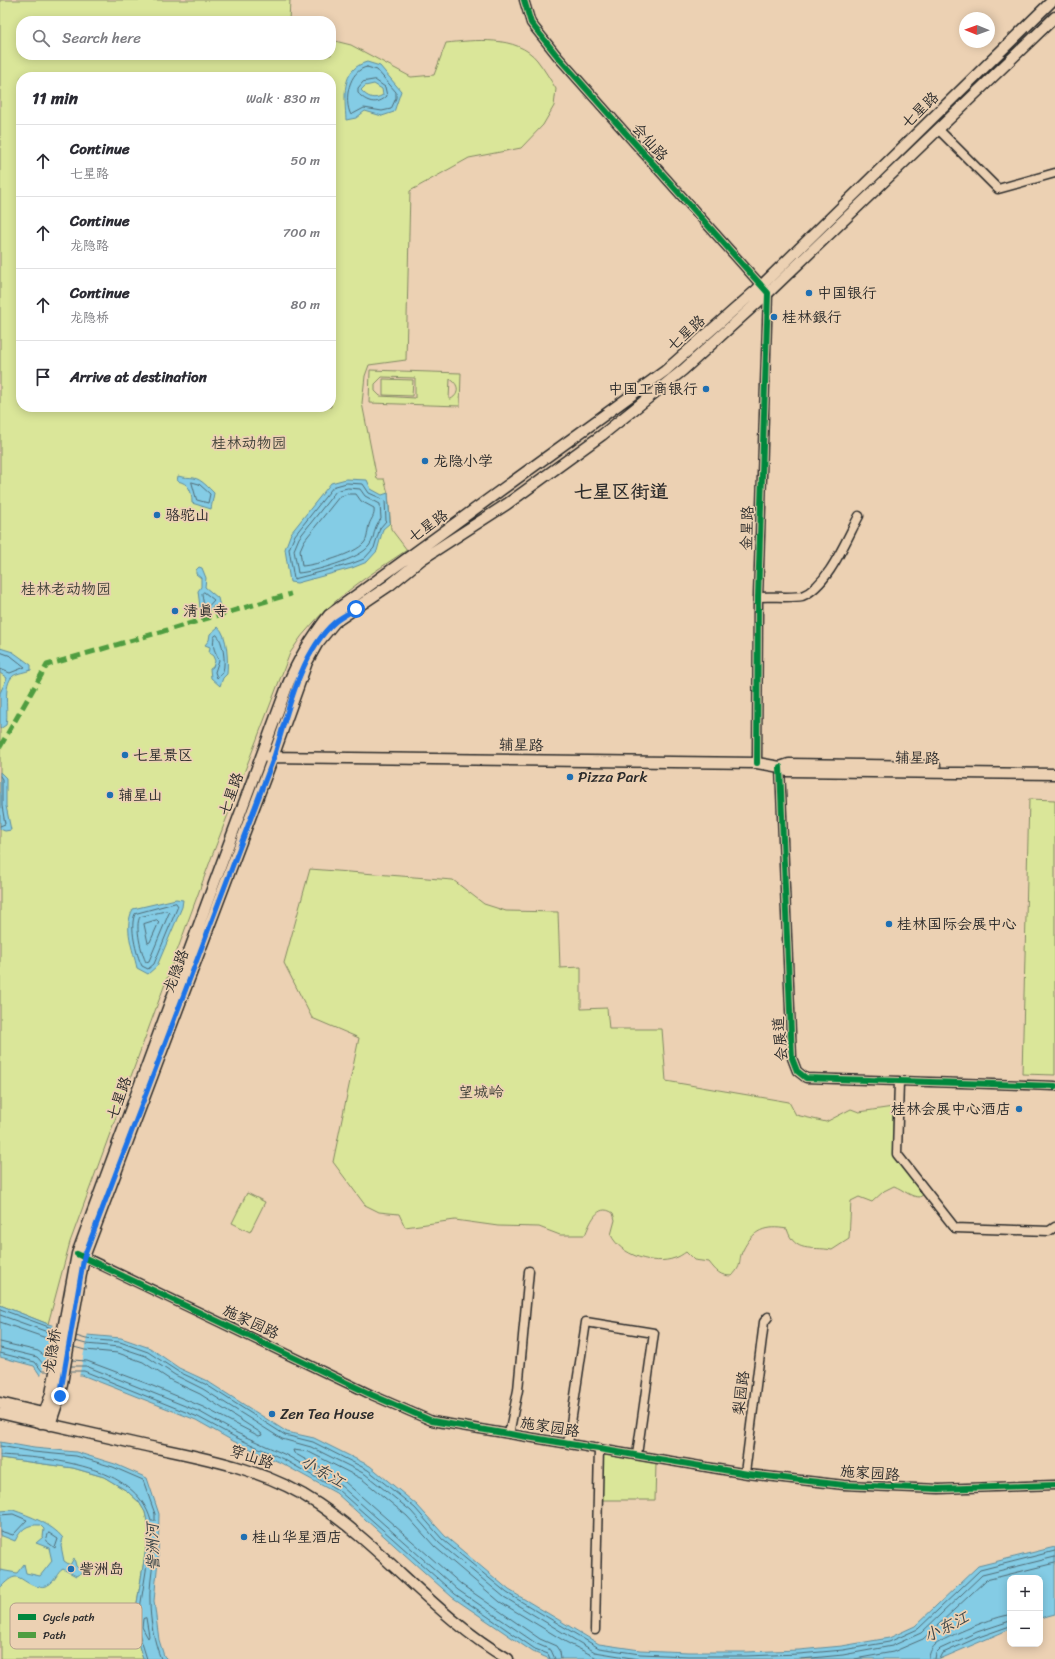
<!DOCTYPE html>
<meta charset="utf-8">
<style>
body{margin:0;font-family:Sriracha,"LXGW WenKai TC",sans-serif;background:#f2f2f3;color:#2b2b33}
.controls{position:absolute;right:12px;bottom:12px;display:grid;overflow:hidden;border-radius:8px;box-shadow:0 2px 10px #0003}
.controls button{width:36px;height:36px;display:grid;place-items:center;padding:0;border:0;border-bottom:1px solid #e1e1e2;background:#fff;color:#2b2b33;font:20px sans-serif}
.compass{position:absolute;left:959px;top:12px;width:36px;height:36px;border-radius:50%;background:#fff;box-shadow:0 2px 10px #0003;rotate:271deg}
.stop{position:absolute;width:12px;height:12px;margin:-9px;border:3px solid #1a73e8;border-radius:50%;background:#fff}
.stop.end{background:#1a73e8;border-color:#fff;box-shadow:0 1px 4px #0008}
.list{margin:0;padding:0;list-style:none}
h2{display:flex;justify-content:space-between;align-items:center;height:52px;margin:0;padding:0 16px;font-size:17px}
h2 small{font-size:13px;font-weight:400;color:#7c7c81}
.list li{display:grid;grid-template-columns:26px 1fr auto;gap:12px;align-items:center;box-sizing:border-box;height:72px;padding:0 16px;border-top:1px solid #e1e1e2}
.list b{display:block;font-size:15px;white-space:nowrap}
.list p{margin:0;font-size:13px;white-space:nowrap;color:#7c7c81}
.list em{font-size:13px;font-style:normal;color:#7c7c81}
.icon{flex:none;width:22px;height:22px;fill:none;stroke:currentColor;stroke-width:2;stroke-linecap:round;stroke-linejoin:round}
.map{position:relative;flex:none;width:1055px;height:1659px;overflow:hidden}
.search{position:absolute;background:#fff;box-shadow:0 2px 10px #0003;left:16px;top:16px;width:320px;height:44px;display:flex;align-items:center;gap:10px;box-sizing:border-box;padding:0 14px;border-radius:16px;color:#7c7c81;font-size:15px}
.panel{position:absolute;background:#fff;box-shadow:0 2px 10px #0003;left:16px;top:72px;width:320px;height:340px;border-radius:16px}
.map>svg:first-child{display:block}
</style>
<div class="map">
<svg width="1055" height="1659" viewBox="0 0 1055 1659">
<rect width="100%" height="100%" fill="#ecd1b3"/>
<filter id="ink" filterUnits="userSpaceOnUse"><feTurbulence type="fractalNoise" baseFrequency=".025" numOctaves="2"/><feDisplacementMap in="SourceGraphic" scale="8" xChannelSelector="R" yChannelSelector="G"/><feConvolveMatrix kernelMatrix="1 2 1 2 8 2 1 2 1" color-interpolation-filters="sRGB"/></filter>
<g filter="url(#ink)">
<path fill="#dae699" stroke="#828862" fill-rule="evenodd" d="M0,0H290L289,21H21V55H331V40L351,45L411,77L434,75L446,43C474,40 517,35 537,60C544,69 550,79 556,89L554,106L543,125L521,148L469,158L410,191L406,360L369,365L365,376L362,403L377,479H384L388,493L391,529L407,550C372,573 333,598 306,631C300,637 295,646 290,653L212,856L70,1242L48,1324L0,1305ZM21,77H331V407H21Z
M370,370L461,373L460,406L369,403ZM382,377L415,378V398L380,396L375,391V384ZM450,379C459,384 460,394 451,399H449Z
M383,379L413,380L412,396L383,395Z
M1029,799L1055,800V1075L1022,1074Z
M310,869L453,880L484,904L506,911L558,912L560,968L581,967V1009L607,1008L609,1029H662L666,1081L789,1102L796,1115L826,1122L851,1109L859,1112L893,1107V1156L924,1194L920,1197C910,1197 904,1190 894,1186L884,1191L872,1202L859,1197L851,1201L849,1239L832,1250C811,1246 795,1254 787,1229C765,1225 753,1230 743,1250C737,1262 744,1263 732,1276C720,1276 716,1271 709,1262L694,1260L686,1252C683,1254 679,1257 675,1258C654,1266 620,1255 611,1235L615,1220L613,1213C597,1202 590,1224 585,1235H560L539,1227L498,1226L455,1220L405,1227L399,1214L379,1212L365,1205L333,1162L359,1038L312,1018L284,963Z
M247,1193L265,1202L250,1232L232,1223Z
M601,1454L656,1463L655,1500H601Z
M0,1458L73,1468L104,1477L127,1491L139,1502L145,1512L149,1530L133,1627L143,1659H0Z"/>
<path fill="#84cce5" stroke="#608c9b" fill-rule="evenodd" d="M367,62L380,66L401,91L394,112L382,116L365,111L356,118L346,120C345,98 340,69 367,62ZM374,84L382,89L383,95C374,100 368,98 361,90L365,86Z
M178,476C184,478 189,477 194,478C201,479 209,488 214,493L211,509L192,503C192,491 189,483 177,481Z
M346,479L367,480L371,489L382,495L388,493L390,523L383,529L377,551L367,562L352,568L297,583L290,582L285,549L291,533L331,483Z
M199,567L202,568L206,578L205,587L218,598L220,607L213,606L208,613L201,615L198,591L201,587V578L196,574V570Z
M218,627C228,635 228,662 227,674L223,678L220,686L211,678L210,669L213,667L215,661L213,656L209,653L210,647L205,645L209,640L210,634Z
M0,648L13,652L31,665V670C26,672 17,673 13,676C2,685 9,712 6,725L0,729V693L7,678L0,673Z
M0,772L6,778V806L11,830L5,831L0,829Z
M176,899L183,900L182,907L157,966L148,974L137,968C133,949 123,928 133,909Z
M0,1305L48,1324L87,1335L121,1338L150,1348L179,1368L207,1381L287,1432L314,1438L370,1466L417,1505L445,1536L509,1590L599,1644L640,1650L688,1652H746L799,1650L842,1646L889,1638L915,1626L978,1566L1055,1547V1614L1040,1618V1578H1010V1629L940,1659H550L533,1652L452,1597L336,1493L281,1463L233,1441L196,1420L82,1375H40L34,1366L0,1357Z
M0,1442L34,1448L76,1452L115,1464L147,1478L159,1514L158,1560L154,1601L159,1640L164,1656L167,1659H143L133,1627L149,1530L145,1512L139,1502L127,1491L104,1477L73,1468L0,1458Z
M13,1510C30,1516 52,1524 63,1538L61,1546L64,1561L70,1565L74,1558L76,1566L79,1569L85,1568V1571L76,1576L63,1569C57,1572 55,1582 48,1585C32,1592 23,1576 15,1577C9,1578 4,1584 0,1588V1570L17,1573L24,1564L26,1573L40,1576L52,1561L49,1548L36,1543L43,1537L44,1529L40,1525C27,1524 21,1529 15,1541L0,1535V1511Z"/>
<path fill="#ecd1b3" d="M53,1323L88,1333L79,1377H41Z"/>
<g fill="none" stroke-linecap="round" stroke-linejoin="round">
<path stroke="#4f6b75" stroke-width="1" d="M367,67L377,70L396,92V98L391,109L382,111L364,108L351,115C343,100 349,70 367,67Z
M375,80L385,87L387,96C377,106 366,102 358,93V88L363,82Z
M192,482L199,484L210,494L208,503L197,500Z
M347,483L363,484L369,493L385,500L386,521L380,528L374,548L364,559L351,564L294,579L289,549L295,535L333,487Z
M348,488L360,489L365,496L380,504L381,519C372,528 376,537 369,546C360,559 313,572 298,573L294,550L299,538L336,491Z
M348,494H356L361,501L374,508C375,517 371,518 369,525C367,532 368,538 364,543C355,554 316,565 302,566L300,550L304,541L339,497Z
M204,592L214,600L206,609L204,607L202,594Z
M217,635C223,641 226,662 223,671C222,674 219,676 217,678L215,672L219,660C215,650 212,649 214,637Z
M0,652L11,656L25,667L10,673L0,669
M0,776L2,779V806L5,824L0,826
M176,903L178,906L154,964L148,969L142,966C136,954 129,926 135,914Z
M167,911L169,913L149,961L146,962C142,955 134,925 140,917Z
M157,920L159,922L150,942L148,943L144,924Z
M0,1309L57,1330
M0,1315L56,1335
M0,1322L55,1341
M76,1336L86,1339L120,1342L148,1352L177,1371L205,1384L285,1435L313,1442L368,1470L415,1508L442,1539L507,1593L599,1648L640,1654L688,1656H746L799,1654L843,1650L889,1642L918,1629L980,1570L1055,1551
M75,1341L86,1344L119,1347L146,1356L175,1375L203,1389L282,1439L311,1447L365,1474L411,1511L439,1543L504,1597L595,1652L638,1659
M0,1342L38,1351L51,1360
M0,1348L37,1357L45,1366H50
M0,1353L35,1362L42,1371H49
M72,1360L87,1361L148,1384L203,1407L259,1436L262,1435L261,1433L200,1394L172,1381L143,1362L118,1353L85,1350L74,1347
M71,1366H86L200,1412L237,1433L286,1455L341,1486L458,1590L537,1644L551,1650L555,1659
M70,1371H84L198,1417L235,1437L283,1459L338,1490L455,1594L535,1649L548,1654L550,1659
M0,1446L33,1452L76,1456L113,1467L143,1480L155,1514V1521H151C136,1464 49,1458 0,1455
M0,1515L13,1514L27,1520L13,1535L0,1531
M49,1533L58,1539L55,1548L46,1541Z
M146,1618L149,1636L148,1638L142,1627L143,1619Z
M147,1659L137,1627L150,1546L152,1544L154,1546C154,1565 149,1583 150,1602C150,1620 154,1642 161,1659
M561,1659L560,1652L556,1646L540,1639L462,1585L345,1482L294,1453L293,1450L309,1452L362,1479L407,1516L435,1547L500,1602L566,1642L599,1659
M801,1659L843,1655L892,1646L921,1633L982,1575L1055,1557
M855,1659L893,1652L923,1639L986,1580L1055,1563
M929,1659C929,1654 931,1649 935,1645C945,1637 998,1615 1010,1615
M935,1659L936,1653L940,1649L977,1632L1010,1621
M940,1659L943,1653L979,1637L1010,1626"/>
<g stroke="#2b2b2b" stroke-width="11">
<path id="minor" d="M524,0L531,23L558,57L768,293L758,597L757,763
M938,129L998,189L1055,173
M758,597C768,596 794,598 802,596C828,586 846,540 859,516
M780,767L792,1058L797,1071L806,1078L1055,1086
M899,1081L897,1154L955,1228L1049,1231L1055,1227
M80,1255L372,1395L432,1421L748,1474L844,1485L939,1489L1055,1485
M509,1434L518,1390L529,1271
M568,1443L586,1322L654,1333L637,1455
M745,1473L764,1322L768,1317
M595,1630L599,1448"/>
</g>
<g stroke="#2b2b2b" stroke-width="13">
<path id="major" d="M267,757L757,763L780,767L787,771L1055,774
M780,767L789,764L935,766
M0,1403L51,1415
M0,1413C47,1424 94,1434 142,1445C203,1458 265,1468 318,1504C386,1550 437,1618 508,1659
M41,1423L51,1394L77,1254L288,684C298,659 312,637 329,615L665,371L761,286L1053,0
M50,1425L60,1395L84,1257L273,757L307,662L317,644L335,622L390,585L422,559L507,504L602,435L683,370L768,293L1055,17"/>
</g>
<use href="#minor" stroke="#ecd1b3" stroke-width="8"/>
<use href="#major" stroke="#ecd1b3" stroke-width="10"/>
<path stroke="#4f9d41" stroke-width="5" stroke-dasharray="10 5" stroke-linecap="butt" d="M0,747L47,665L291,594"/>
<g stroke="#ecd1b3" stroke-width="8">
<path id="cycleway" d="M524,0L531,23L558,57L768,293L758,597L757,763
M780,767L792,1058L797,1071L806,1078L1055,1086
M77,1254L372,1395L432,1421L748,1474L844,1485L939,1489L1055,1485"/>
</g>
<use href="#cycleway" stroke="#00873e" stroke-width="6"/>
</g>
</g>
<g fill="none" stroke-linecap="round" stroke-linejoin="round" filter="url(#ink)">
<path stroke="#1a73e8" stroke-width="5" d="M60,1396L84,1257L274,757C287,715 300,652 335,622C341,617 349,613 356,609"/>
</g>
<g fill="#1f6fb2" stroke="#ecd1b3" stroke-width="1.5">
<circle cx="809" cy="293" r="4"/>
<circle cx="774" cy="317" r="4"/>
<circle cx="706" cy="389" r="4"/>
<circle cx="425" cy="461" r="4"/>
<circle cx="157" cy="515" r="4"/>
<circle cx="175" cy="611" r="4"/>
<circle cx="125" cy="755" r="4"/>
<circle cx="570" cy="777" r="4"/>
<circle cx="110" cy="795" r="4"/>
<circle cx="889" cy="924" r="4"/>
<circle cx="1019" cy="1109" r="4"/>
<circle cx="272" cy="1414" r="4"/>
<circle cx="244" cy="1537" r="4"/>
<circle cx="71" cy="1569" r="4"/>
</g>
<g text-anchor="middle" stroke-width="3.5" stroke-linejoin="round" paint-order="stroke">
<g font-size="15" fill="#2b2b2b" stroke="#ecd1b3">
<text transform="translate(920 110) rotate(-44)" y="5">七星路</text>
<text transform="translate(650 142) rotate(48)" y="5">会仙路</text>
<text transform="translate(686 333) rotate(-42)" y="5">七星路</text>
<text transform="translate(428 526) rotate(-36)" y="5">七星路</text>
<text transform="translate(747 528) rotate(-88)" y="5">金星路</text>
<text transform="translate(521 745) rotate(1)" y="5">辅星路</text>
<text transform="translate(917 758) rotate(1)" y="5">辅星路</text>
<text transform="translate(231 794) rotate(-70)" y="5">七星路</text>
<text transform="translate(176 971) rotate(-69)" y="5">龙隐路</text>
<text transform="translate(780 1039) rotate(-95)" y="5">会展道</text>
<text transform="translate(119 1098) rotate(-70)" y="5">七星路</text>
<text transform="translate(251 1322) rotate(25)" y="5">施家园路</text>
<text transform="translate(52 1351) rotate(-81)" y="5">龙隐桥</text>
<text transform="translate(741 1393) rotate(-83)" y="5">梨园路</text>
<text transform="translate(550 1427) rotate(9)" y="5">施家园路</text>
<text transform="translate(252 1457) rotate(18)" y="5">穿山路</text>
<text transform="translate(870 1473) rotate(4)" y="5">施家园路</text>
</g>
<g font-size="15" fill="#2b2b2b" stroke="#ecd1b3" text-anchor="start">
<text x="817" y="298">中国银行</text>
<text x="782" y="322">桂林銀行</text>
<text x="698" y="394" text-anchor="end">中国工商银行</text>
<text x="433" y="466">龙隐小学</text>
<text x="165" y="520">骆驼山</text>
<text x="183" y="616">清真寺</text>
<text x="133" y="760">七星景区</text>
<text x="578" y="782">Pizza Park</text>
<text x="118" y="800">辅星山</text>
<text x="897" y="929">桂林国际会展中心</text>
<text x="1011" y="1114" text-anchor="end">桂林会展中心酒店</text>
<text x="280" y="1419">Zen Tea House</text>
<text x="252" y="1542">桂山华星酒店</text>
<text x="79" y="1574">訾洲岛</text>
</g>
<g font-size="15" fill="#3c3e36" stroke="#ecd1b3">
<text x="249" y="448">桂林动物园</text>
<text x="66" y="594">桂林老动物园</text>
<text x="481" y="1097">望城岭</text>
</g>
<g font-size="16" font-style="italic" fill="#384347" stroke="#ecd1b3">
<text transform="translate(323 1471) rotate(30)" y="6">小东江</text>
<text transform="translate(152 1547) rotate(-91)" y="6">訾洲河</text>
<text transform="translate(946 1626) rotate(-27)" y="6">小东江</text>
</g>
<g font-size="19" font-weight="bold" fill="#2b2b2b" stroke="#ecd1b3">
<text x="621" y="498">七星区街道</text>
</g>
</g>
<rect x="10" y="1603" width="132" height="46" rx="6" fill="#ecd1b3" stroke="#b29f8a" stroke-width="1"/>
<rect x="18" y="1614" width="18" height="6" fill="#00873e"/>
<rect x="18" y="1632" width="18" height="6" fill="#4f9d41"/>
<g font-size="11" fill="#2b2b2b">
<text x="43" y="1621">Cycle path</text>
<text x="43" y="1639">Path</text>
</g>
</svg>
<div class="controls">
<button>+</button>
<button>−</button>
</div>
<svg class="compass" viewBox="-18 -18 36 36"><path d="M0-13l5 13h-10z" fill="#e53935"/><path d="M0 13l5-13h-10z" fill="#7c7c81"/></svg>
<div class="stop" style="left:356px;top:609px"></div>
<div class="stop end" style="left:60px;top:1396px"></div>
<div class="search"><svg class="icon" aria-label="search" viewBox="0 0 24 24"><circle cx="10" cy="10" r="6"/><path d="M15 15l6 6"/></svg>Search here</div>
<section class="panel">
<h2>11 min<small>Walk · 830 m</small></h2>
<ul class="list">
<li><svg class="icon" aria-label="ahead" viewBox="0 0 24 24"><path d="M12 20V5M6 11l6-6 6 6"/></svg><div><b>Continue</b><p>七星路</p></div><em>50 m</em></li>
<li><svg class="icon" aria-label="ahead" viewBox="0 0 24 24"><path d="M12 20V5M6 11l6-6 6 6"/></svg><div><b>Continue</b><p>龙隐路</p></div><em>700 m</em></li>
<li><svg class="icon" aria-label="ahead" viewBox="0 0 24 24"><path d="M12 20V5M6 11l6-6 6 6"/></svg><div><b>Continue</b><p>龙隐桥</p></div><em>80 m</em></li>
<li><svg class="icon" aria-label="arrive" viewBox="0 0 24 24"><path d="M6 21V4h12l-3 4 3 4H6"/></svg><div><b>Arrive at destination</b></div></li>
</ul>
</section>
</div>
